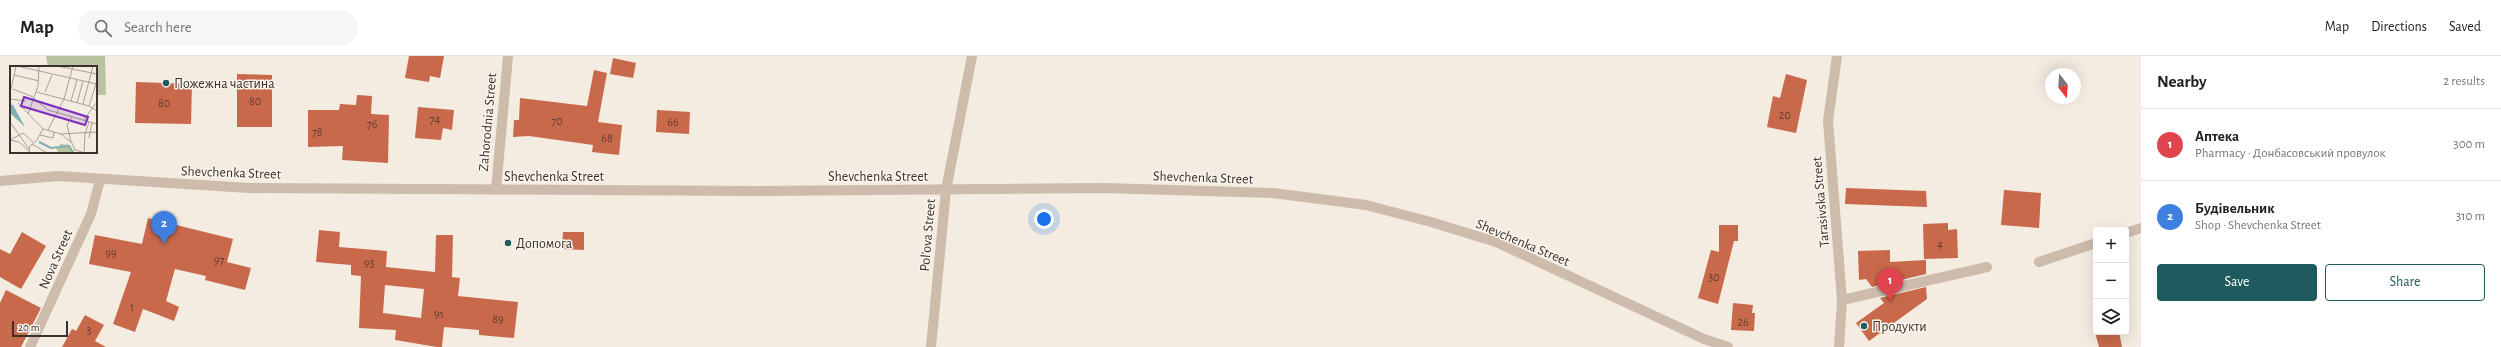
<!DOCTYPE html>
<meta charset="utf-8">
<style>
body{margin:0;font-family:"Alegreya Sans",sans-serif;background:#f6f6f6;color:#222}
.controls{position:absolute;right:12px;bottom:12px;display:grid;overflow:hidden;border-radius:4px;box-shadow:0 4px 16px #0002}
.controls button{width:36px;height:36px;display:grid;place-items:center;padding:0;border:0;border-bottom:1px solid #e0e0e0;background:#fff;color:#222;font:20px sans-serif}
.compass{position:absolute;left:2045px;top:12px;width:36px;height:36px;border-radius:50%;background:#fff;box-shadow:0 4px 16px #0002;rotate:163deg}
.scale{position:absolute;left:12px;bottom:10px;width:56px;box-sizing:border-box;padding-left:4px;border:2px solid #3b302b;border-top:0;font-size:11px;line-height:14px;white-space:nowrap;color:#3b302b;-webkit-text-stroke:3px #fbf5ee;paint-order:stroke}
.you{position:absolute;left:1044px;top:163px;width:14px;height:14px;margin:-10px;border:3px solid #fff;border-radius:50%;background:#1a73e8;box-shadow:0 0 0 6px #1a73e833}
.badge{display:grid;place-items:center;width:26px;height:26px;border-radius:50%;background:#1f5a5e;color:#fff;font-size:13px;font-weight:700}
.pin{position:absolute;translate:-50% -33px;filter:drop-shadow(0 1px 2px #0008)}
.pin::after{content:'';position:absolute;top:21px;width:14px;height:12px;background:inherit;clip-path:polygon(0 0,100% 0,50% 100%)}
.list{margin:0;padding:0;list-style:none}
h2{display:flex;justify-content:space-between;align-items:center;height:52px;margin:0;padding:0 16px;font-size:17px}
h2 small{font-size:13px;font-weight:400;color:#767676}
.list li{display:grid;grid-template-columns:26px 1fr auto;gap:12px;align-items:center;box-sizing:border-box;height:72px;padding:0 16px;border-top:1px solid #e0e0e0}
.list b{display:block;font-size:15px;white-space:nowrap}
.list p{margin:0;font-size:13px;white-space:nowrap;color:#767676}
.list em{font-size:13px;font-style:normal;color:#767676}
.actions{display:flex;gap:8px;padding:12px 16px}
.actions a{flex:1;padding:9px 0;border:1px solid #1f5a5e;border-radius:4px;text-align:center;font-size:14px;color:#1f5a5e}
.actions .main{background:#1f5a5e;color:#fff}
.icon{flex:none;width:22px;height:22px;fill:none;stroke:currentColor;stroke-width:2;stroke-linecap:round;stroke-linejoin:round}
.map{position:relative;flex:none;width:2141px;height:291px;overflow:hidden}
header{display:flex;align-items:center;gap:24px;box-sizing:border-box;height:56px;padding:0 20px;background:#fff;border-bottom:1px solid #e0e0e0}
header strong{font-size:19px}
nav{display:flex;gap:22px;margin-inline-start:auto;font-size:14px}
.search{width:280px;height:36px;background:#f6f6f6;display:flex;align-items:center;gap:10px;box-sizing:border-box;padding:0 14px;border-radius:22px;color:#767676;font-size:15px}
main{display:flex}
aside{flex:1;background:#fff}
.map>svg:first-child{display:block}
</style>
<header>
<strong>Map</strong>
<div class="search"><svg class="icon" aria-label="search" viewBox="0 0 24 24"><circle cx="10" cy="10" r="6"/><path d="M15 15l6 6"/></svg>Search here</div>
<nav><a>Map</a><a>Directions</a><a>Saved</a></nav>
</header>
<main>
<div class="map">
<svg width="2141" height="291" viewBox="0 0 2141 291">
<rect width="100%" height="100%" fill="#f4ebe1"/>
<path fill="#b8c4a0" d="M46,0H105L106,39H96V11H48Z"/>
<path fill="#c8694b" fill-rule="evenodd" d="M409,0H444L440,22L430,20L429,26L405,22Z
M613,2L636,7L633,22L610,18Z
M594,14L607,17L598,66L622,69L619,99L592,96L593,89L529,80L513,81L514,64H519L520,42L587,50Z
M237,18L272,19V71H237Z
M1786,18L1807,24L1796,77L1767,71L1773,40L1780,42Z
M136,26L192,28L191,68L135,67Z
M357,39L372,40L371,58L389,59L388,107L342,104L343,90L308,91V54H339L340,48L356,49Z
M418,51L454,54L452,74L443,72L441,84L415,82Z
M657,54L690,56L689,78L656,76Z
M1846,132L1926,135L1927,151L1845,148Z
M2004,134L2041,137L2039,172L2001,169Z
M148,162L233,183L227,206L251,212L245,234L205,224L206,220L175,213L166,245L179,251L174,265L143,253L135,276L113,268L131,216L89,208L95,179L142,188Z
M1948,167V174L1957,173L1958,202L1924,203L1923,168Z
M1719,169H1738V185H1734L1718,248L1698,242L1711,194L1719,196Z
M319,174L340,176L339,191L387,195L386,211L435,216L436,179H453L452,221L460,222L458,240L518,246L514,282L479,279V274L444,271L442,291H437L395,284L396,274L359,272L361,220L351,219V209L316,206ZM385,229L424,233L421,262L383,257Z
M22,176L46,190L21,233L0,221V193L10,198Z
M563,176H584V194L562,193Z
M1890,194V206L1926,204V218L1872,231L1866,223L1859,224L1858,195Z
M1926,231L1927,243L1869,285L1856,267L1884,247L1880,242Z
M6,234L41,252L21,291H0V247Z
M1733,247L1753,249L1752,257H1755L1754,275L1731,274Z
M85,259L104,269L95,285L106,291H62L72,273L76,275Z
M2095,276H2119L2122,291H2099Z"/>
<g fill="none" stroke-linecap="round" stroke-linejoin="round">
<path stroke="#cdbbac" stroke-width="10" d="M1837,0L1828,65L1842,244L1839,291
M0,125L58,120L249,132L754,135L1104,132L1273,137L1366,149L1431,166L1496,186L1704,283L1728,291
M496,134L508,0
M2126,177L2141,172
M2039,206L2096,187
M1842,244L1987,211
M30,291L91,158L100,124
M931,291L946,134L972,0"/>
</g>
<g fill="#1f5a5e" stroke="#fbf5ee" stroke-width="1.5">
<circle cx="166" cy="27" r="4"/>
<circle cx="508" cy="187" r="4"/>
<circle cx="1864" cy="270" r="4"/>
</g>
<g text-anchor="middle" stroke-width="3" stroke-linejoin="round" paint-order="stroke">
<g font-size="12" fill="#5e3e33">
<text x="255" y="49">80</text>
<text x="164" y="51">80</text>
<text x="1785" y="63">20</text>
<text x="435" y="67">74</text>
<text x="557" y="69">70</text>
<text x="673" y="70">66</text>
<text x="372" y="72">76</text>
<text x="317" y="80">78</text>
<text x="607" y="86">68</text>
<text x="1940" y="192">4</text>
<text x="111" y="201">99</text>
<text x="219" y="208">97</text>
<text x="369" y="211">93</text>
<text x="1714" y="225">30</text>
<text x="132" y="255">1</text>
<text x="439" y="262">91</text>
<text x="498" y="267">89</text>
<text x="1743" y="270">26</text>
<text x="89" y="278">3</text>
</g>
<g font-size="14" fill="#3b302b" stroke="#fbf5ee" text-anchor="start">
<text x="174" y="32">Пожежна частина</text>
<text x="516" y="192">Допомога</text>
<text x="1872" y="275">Продукти</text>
</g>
<g font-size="14" fill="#3b302b" stroke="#fbf5ee">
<text transform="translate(487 66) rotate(-85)" y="5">Zahorodnia Street</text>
<text transform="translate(231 116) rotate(2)" y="5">Shevchenka Street</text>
<text x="554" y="125">Shevchenka Street</text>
<text x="878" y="125">Shevchenka Street</text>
<text transform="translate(1203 121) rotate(2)" y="5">Shevchenka Street</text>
<text transform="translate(1820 146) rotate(-95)" y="5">Tarasivska Street</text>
<text transform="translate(927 179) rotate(-85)" y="5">Pol’ova Street</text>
<text transform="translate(1523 186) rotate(23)" y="5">Shevchenka Street</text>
<text transform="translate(55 203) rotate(-66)" y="5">Nova Street</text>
</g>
</g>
<g transform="translate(10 10)">
<rect width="87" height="87" fill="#f4ebe1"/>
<path d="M51,78L60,79L63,85L64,82V86H48L46,82Z" fill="#b8c4a0"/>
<path d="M0,38L3,39L15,61L0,47Z" fill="#7fb0b2"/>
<path fill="none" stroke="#7fb0b2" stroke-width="2" d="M29,76L41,82L59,80L63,87"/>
<path fill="none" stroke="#aaa098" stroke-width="1" d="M7,0L87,18M47,0L87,8M4,9L29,15M3,23L21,30L38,44L87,58M27,26L79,40L87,45M35,26L42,9M0,28L6,0M0,33L16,35M61,35L67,14M8,37L33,63L51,68L87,66M67,37L73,15M73,38L83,0M79,40L86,18M18,48L28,20L29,0M73,55L87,36M0,56L19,83M38,64L54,33L63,0M51,68L62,77L65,84L72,86M30,69L43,72L44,66M79,72L82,57M0,74L13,67L23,76M0,74L9,76L19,85M61,76L57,59L62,51M22,78L37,87M21,87L19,85L20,80L27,74L33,63M74,87L75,68L79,56"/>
<path fill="#7b2cbf" fill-opacity="0.15" stroke="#7b2cbf" stroke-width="2" d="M14,31L78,51L75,59L11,40Z"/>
<rect width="87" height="87" fill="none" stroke="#3b302b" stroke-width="2"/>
</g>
</svg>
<div class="controls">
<button>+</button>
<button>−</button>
<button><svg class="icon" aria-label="layers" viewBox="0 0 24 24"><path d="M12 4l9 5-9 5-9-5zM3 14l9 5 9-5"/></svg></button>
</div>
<svg class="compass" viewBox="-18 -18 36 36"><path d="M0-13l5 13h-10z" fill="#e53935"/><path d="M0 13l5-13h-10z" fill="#767676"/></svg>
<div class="scale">20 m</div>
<div class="you"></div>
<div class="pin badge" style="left:1890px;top:245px;background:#e0444e">1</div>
<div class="pin badge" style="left:164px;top:188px;background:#3f7fe0">2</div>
</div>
<aside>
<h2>Nearby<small>2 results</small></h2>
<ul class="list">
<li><span class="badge" style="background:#e0444e">1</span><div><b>Аптека</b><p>Pharmacy · Донбасовський провулок</p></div><em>300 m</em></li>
<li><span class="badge" style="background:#3f7fe0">2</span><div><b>Будівельник</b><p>Shop · Shevchenka Street</p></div><em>310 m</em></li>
</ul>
<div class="actions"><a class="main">Save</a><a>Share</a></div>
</aside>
</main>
